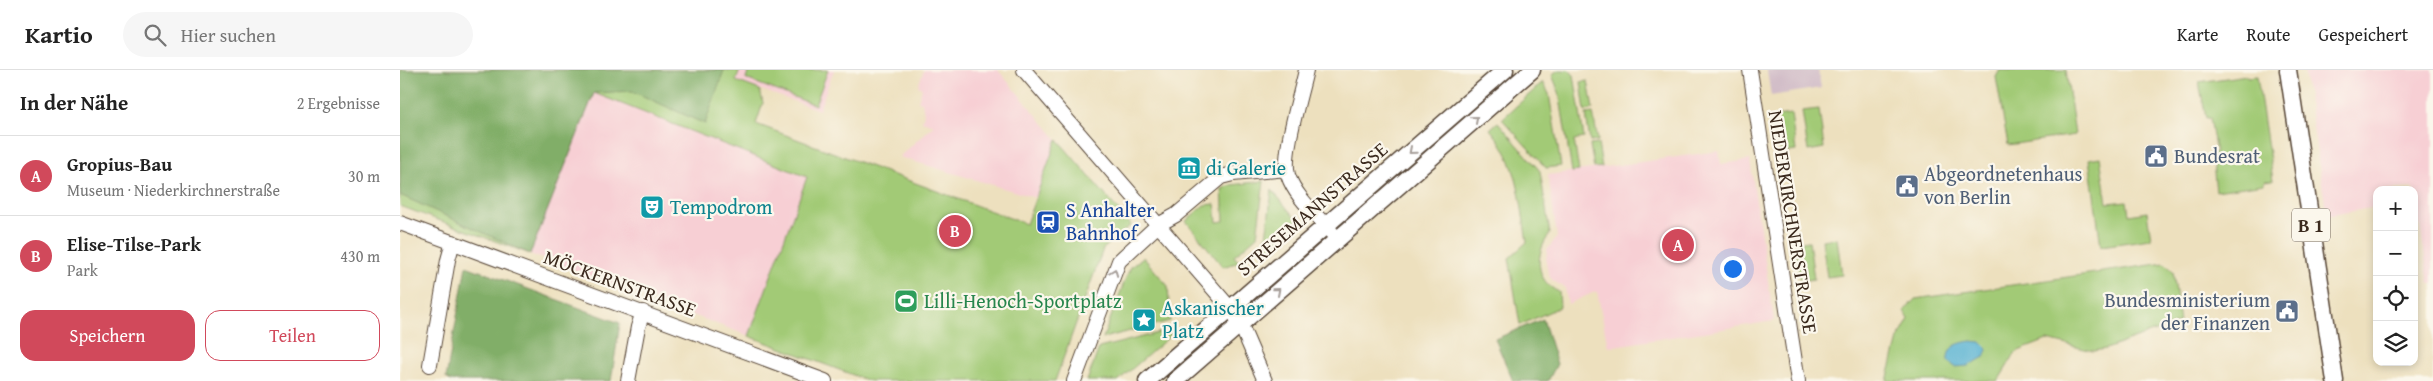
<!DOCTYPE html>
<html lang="de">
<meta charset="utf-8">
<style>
body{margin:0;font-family:"Gentium Book Plus",serif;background:#f6f6f6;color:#222}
.controls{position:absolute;right:15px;bottom:15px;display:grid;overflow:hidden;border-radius:10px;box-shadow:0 2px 8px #0003}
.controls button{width:45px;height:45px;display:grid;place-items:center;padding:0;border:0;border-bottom:1px solid #e0e0e0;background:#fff;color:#222;font:25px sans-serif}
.you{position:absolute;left:1332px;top:198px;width:18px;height:18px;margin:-12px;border:4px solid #fff;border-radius:50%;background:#1a73e8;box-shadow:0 0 0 8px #1a73e833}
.badge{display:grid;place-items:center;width:32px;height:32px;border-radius:50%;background:#d1495b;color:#fff;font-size:16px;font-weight:700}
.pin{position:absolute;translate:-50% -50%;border:2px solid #fff;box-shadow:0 1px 5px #0006}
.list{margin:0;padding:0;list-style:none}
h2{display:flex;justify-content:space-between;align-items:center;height:65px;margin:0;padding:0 20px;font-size:21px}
h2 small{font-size:16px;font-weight:400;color:#767676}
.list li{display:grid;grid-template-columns:32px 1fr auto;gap:15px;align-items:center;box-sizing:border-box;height:80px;padding:0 20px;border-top:1px solid #e0e0e0}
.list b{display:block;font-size:19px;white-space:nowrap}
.list p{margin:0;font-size:16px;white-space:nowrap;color:#767676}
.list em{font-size:16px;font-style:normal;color:#767676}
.actions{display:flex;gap:10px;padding:15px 20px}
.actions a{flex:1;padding:11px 0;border:1px solid #d1495b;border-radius:15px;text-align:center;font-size:18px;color:#d1495b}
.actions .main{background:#d1495b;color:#fff}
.icon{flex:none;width:28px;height:28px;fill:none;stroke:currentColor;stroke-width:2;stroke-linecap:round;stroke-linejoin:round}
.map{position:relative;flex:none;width:2033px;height:311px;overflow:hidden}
header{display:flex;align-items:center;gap:30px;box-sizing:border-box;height:70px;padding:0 25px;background:#fff;border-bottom:1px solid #e0e0e0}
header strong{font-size:24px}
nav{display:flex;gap:28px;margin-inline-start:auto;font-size:18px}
.search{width:350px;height:45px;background:#f6f6f6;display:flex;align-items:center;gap:12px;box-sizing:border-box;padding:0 18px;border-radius:28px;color:#767676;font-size:19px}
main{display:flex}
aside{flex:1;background:#fff}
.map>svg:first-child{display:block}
</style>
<header>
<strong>Kartio</strong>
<div class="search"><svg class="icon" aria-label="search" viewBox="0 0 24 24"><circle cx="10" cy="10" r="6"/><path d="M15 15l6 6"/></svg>Hier suchen</div>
<nav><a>Karte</a><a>Route</a><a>Gespeichert</a></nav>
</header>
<main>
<aside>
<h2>In der Nähe<small>2 Ergebnisse</small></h2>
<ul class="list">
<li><span class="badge">A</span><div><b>Gropius-Bau</b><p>Museum · Niederkirchnerstraße</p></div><em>30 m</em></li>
<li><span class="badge">B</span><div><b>Elise-Tilse-Park</b><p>Park</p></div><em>430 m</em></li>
</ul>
<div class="actions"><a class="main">Speichern</a><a>Teilen</a></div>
</aside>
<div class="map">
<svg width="2033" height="311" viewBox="0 0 2033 311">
<rect width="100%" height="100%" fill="#fbf7ec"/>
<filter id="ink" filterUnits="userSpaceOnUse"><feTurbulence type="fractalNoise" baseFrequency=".02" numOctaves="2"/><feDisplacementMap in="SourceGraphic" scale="10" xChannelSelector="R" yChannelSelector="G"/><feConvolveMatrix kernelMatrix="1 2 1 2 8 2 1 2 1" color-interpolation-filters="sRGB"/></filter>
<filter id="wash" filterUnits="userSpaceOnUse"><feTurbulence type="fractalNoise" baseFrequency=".0096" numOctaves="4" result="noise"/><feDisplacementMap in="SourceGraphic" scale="20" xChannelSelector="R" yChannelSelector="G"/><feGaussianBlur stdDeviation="1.12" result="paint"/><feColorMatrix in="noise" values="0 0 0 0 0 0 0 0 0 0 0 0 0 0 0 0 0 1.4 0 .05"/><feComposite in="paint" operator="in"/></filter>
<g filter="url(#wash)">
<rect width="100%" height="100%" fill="#ede0be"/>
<path fill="#f7cfd4" d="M340,0H434L419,40L336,11Z
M524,0H598L657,69L636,128L499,87L534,55L522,51L524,44L522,32L518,31L522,18L518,16Z
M1904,0H2033V214H2029L2014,118L1977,120L1975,124L1976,137L1927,146Z
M194,23L407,107L349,266L130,184Z
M1319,81L1321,94L1350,90L1374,251L1208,277L1197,221L1168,234L1165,218L1152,210L1148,202L1146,192L1147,180L1157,167L1148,105Z"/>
<path fill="#d2bdc8" d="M1367,0H1418L1421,18L1371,26Z"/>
<path fill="#a2ca76" stroke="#6e7a4a" d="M0,0H340L336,11L360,20L363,33L356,54L626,154L657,69L731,155L703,179L655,311H469L349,266L407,107L194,23L130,184L0,136Z
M349,0H428L415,35L346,9Z
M1158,0H1169L1174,5L1184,68L1174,70L1179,101L1172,102L1159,22L1152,5Z
M1600,0H1666L1675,65L1608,75L1596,7Z
M1847,5V7L1857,6L1873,110L1864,111V114L1816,121L1812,84L1816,83L1810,48H1806L1799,12Z
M1188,11L1193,39L1185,41L1181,12Z
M1143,12L1149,24L1161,96L1146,98L1102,49Z
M1419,39L1424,78L1408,81L1402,41Z
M1193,43L1198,71L1190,72L1186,44Z
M1391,44L1396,81L1381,83L1376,46Z
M1098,52L1140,101L1150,164C1135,182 1134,211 1159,222L1160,237L1120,255L1109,188L1127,172C1120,130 1119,92 1090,59Z
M1041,65L1043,67L965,135L964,133Z
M1198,74L1202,97L1194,98L1190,75Z
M1700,87L1707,133L1727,131L1729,145L1747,142L1751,169L1701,176L1689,89Z
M864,111L857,166L834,186L839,192L823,197L786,151L804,135L815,134L817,152L824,151L822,119L831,115Z
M872,120L901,155L870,181L865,175Z
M1437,168L1442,205L1427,207L1422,170Z
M1409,171L1414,209L1400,211L1395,173Z
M743,187L768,216L770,251L703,268L727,205L731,197Z
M1765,193L1773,201L1780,252L1706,279L1693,281L1647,270L1616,282L1598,311H1487L1498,269L1509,249L1504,241L1515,229Z
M770,260V266L718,311H687L699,278Z"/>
<path fill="#81ae67" stroke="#5e6c42" d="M0,0H324L305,54L232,21L194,23L130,184L0,125Z
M66,196L220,253L211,311H51L46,308Z
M1143,249L1157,294L1148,311H1113L1095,269Z"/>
<path fill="#52b0d1" stroke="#466d78" d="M1571,271L1581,272L1587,278L1586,286L1568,296L1555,297L1548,291C1547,276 1558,273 1571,271Z"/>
</g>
<g filter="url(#ink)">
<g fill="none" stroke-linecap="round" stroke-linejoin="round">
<g stroke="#564536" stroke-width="16">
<path id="minor" d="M624,0L830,238L840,253L865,311
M906,0C901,24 882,84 888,105C895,127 918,146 932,163
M1350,0L1398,311
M0,153L425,311
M30,295L48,190L53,172
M228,311L238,257L243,242
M674,311L719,191L758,155L776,145L821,107L833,104L887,99"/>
</g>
<g stroke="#564536" stroke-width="19">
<path id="major" d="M1888,0L1935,311
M747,311L1105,0
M775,311L1132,0"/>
</g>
<use href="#minor" stroke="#fff" stroke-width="14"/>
<use href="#major" stroke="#fff" stroke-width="16"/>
</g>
<defs><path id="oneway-chevron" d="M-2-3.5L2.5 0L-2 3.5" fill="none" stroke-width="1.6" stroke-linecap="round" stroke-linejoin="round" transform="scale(1.25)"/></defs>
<g stroke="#a79f9a">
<use href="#oneway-chevron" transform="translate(1075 49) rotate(-41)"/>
<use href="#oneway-chevron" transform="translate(1012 81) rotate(139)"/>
<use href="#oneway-chevron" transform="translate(714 202) rotate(-69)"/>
<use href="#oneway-chevron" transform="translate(877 221) rotate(-41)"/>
</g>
</g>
<defs>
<g id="civic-square" transform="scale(1.25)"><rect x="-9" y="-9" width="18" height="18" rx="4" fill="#5c6f8a" stroke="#fbf7ec"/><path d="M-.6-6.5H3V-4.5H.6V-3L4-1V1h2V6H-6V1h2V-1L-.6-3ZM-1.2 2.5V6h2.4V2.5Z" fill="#fff"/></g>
<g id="museum-square" transform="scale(1.25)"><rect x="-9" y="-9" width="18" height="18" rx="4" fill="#0f9aa8" stroke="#fbf7ec"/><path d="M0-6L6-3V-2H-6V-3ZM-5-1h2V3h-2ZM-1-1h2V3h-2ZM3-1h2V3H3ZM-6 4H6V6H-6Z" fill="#fff"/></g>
<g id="theatre-square" transform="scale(1.25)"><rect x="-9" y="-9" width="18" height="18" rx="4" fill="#0f9aa8" stroke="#fbf7ec"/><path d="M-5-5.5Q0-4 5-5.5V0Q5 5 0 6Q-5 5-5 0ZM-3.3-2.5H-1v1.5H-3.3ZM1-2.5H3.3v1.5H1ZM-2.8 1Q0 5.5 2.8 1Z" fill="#fff"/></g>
<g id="station-square" transform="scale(1.25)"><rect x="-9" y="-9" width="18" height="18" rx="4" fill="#1a4fb4" stroke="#fbf7ec"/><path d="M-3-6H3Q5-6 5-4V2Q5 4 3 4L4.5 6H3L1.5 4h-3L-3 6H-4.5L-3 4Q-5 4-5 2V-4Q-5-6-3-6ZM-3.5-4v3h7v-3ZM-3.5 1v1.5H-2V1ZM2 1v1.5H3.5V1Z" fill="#fff"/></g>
<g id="stadium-square" transform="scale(1.25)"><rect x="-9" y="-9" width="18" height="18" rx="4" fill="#2e9e5b" stroke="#fbf7ec"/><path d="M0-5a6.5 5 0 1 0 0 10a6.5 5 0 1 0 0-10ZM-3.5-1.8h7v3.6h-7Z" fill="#fff"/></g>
<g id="sight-square" transform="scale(1.25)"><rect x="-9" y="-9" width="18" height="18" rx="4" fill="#0f9aa8" stroke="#fbf7ec"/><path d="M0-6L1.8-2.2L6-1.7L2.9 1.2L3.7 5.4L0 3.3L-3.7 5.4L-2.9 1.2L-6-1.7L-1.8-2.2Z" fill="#fff"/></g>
</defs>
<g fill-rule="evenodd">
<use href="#civic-square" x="1756" y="86"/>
<use href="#museum-square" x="789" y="98"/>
<use href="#civic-square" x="1507" y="116"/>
<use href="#theatre-square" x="252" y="137"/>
<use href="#station-square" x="648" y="152"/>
<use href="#stadium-square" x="506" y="231"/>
<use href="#civic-square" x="1887" y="241"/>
<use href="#sight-square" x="744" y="250"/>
</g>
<g text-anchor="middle" stroke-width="4.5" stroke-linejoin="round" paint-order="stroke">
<rect fill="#fbf7ec" stroke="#75685c" stroke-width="1" x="1892" y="138.5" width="38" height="33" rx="4"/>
<g font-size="19" font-weight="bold" fill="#3b2a1e">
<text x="1911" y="162">B 1</text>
</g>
<g font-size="20" fill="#4e5e75" stroke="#fbf7ec" text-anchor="start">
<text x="1774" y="93">Bundesrat</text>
<text x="1524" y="111">Abgeordnetenhaus<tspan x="1524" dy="23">von Berlin</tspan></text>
<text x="1870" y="237" text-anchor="end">Bundesministerium<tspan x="1870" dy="23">der Finanzen</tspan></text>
</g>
<g font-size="20" fill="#0d838f" stroke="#fbf7ec" text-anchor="start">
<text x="806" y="105">di Galerie</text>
<text x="270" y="144">Tempodrom</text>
<text x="762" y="245">Askanischer<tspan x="762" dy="23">Platz</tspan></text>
</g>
<g font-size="20" fill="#3b2a1e" stroke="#fbf7ec">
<text transform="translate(912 139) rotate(-41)" y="7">STRESEMANNSTRASSE</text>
<text transform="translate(1393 152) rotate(81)" y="7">NIEDERKIRCHNERSTRASSE</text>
<text transform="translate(220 213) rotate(20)" y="7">MÖCKERNSTRASSE</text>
</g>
<g font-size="20" fill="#164399" stroke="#fbf7ec" text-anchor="start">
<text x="666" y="147">S Anhalter<tspan x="666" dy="23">Bahnhof</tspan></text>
</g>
<g font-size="20" fill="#27864d" stroke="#fbf7ec" text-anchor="start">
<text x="524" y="238">Lilli-Henoch-Sportplatz</text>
</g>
</g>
</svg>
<div class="controls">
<button>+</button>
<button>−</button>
<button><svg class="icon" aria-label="locate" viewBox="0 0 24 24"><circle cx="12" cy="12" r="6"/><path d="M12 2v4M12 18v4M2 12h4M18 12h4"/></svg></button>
<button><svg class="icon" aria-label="layers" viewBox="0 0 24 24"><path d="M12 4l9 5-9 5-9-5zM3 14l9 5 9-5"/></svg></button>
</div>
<div class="you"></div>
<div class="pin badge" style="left:1278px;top:175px">A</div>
<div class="pin badge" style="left:555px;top:161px">B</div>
</div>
</main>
